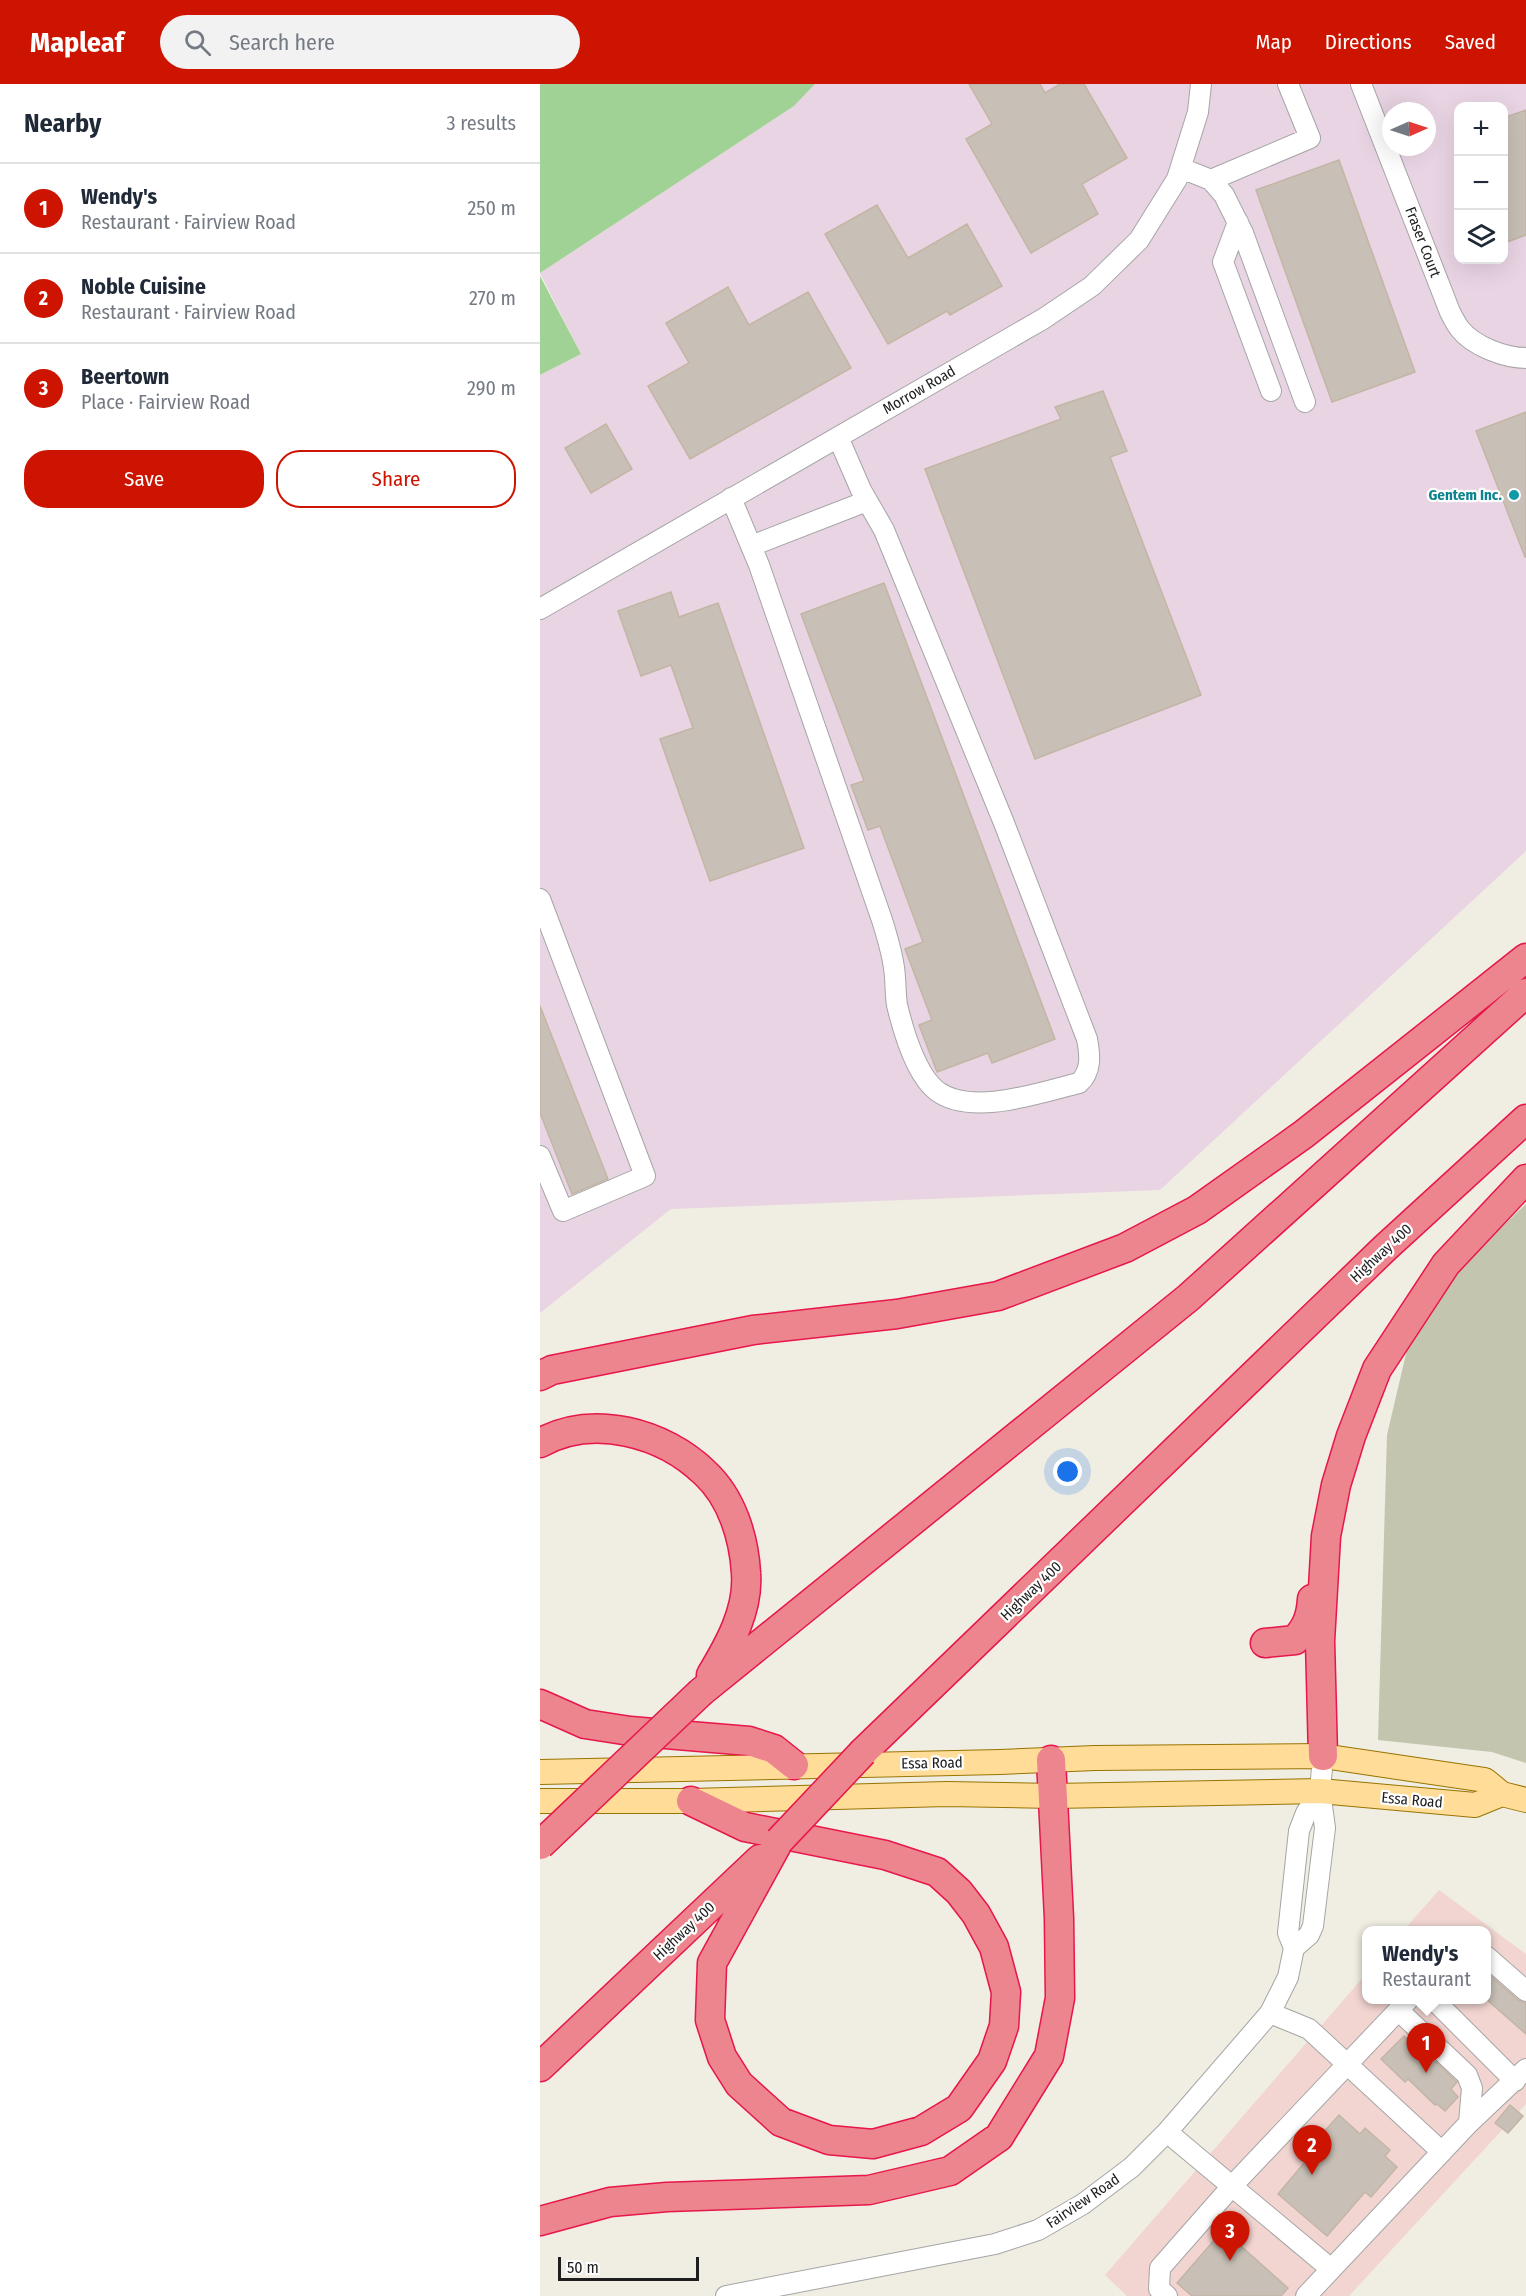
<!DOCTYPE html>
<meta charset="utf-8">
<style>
body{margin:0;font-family:"Fira Sans Condensed",sans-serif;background:#f2f2f3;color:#1f2937}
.controls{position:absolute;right:18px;top:18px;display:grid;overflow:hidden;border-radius:12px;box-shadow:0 6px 24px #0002}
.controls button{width:54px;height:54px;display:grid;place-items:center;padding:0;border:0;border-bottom:2px solid #e0e1e3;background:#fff;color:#1f2937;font:30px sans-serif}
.compass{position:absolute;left:842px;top:18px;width:54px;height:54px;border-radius:50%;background:#fff;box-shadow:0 6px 24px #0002;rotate:87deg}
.scale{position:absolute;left:18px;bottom:15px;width:141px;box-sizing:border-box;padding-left:6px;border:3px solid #1e1e1e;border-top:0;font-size:16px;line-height:21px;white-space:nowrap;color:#1e1e1e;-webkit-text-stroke:4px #fff;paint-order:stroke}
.you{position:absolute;left:528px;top:1388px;width:21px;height:21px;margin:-15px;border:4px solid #fff;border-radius:50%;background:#1a73e8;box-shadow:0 0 0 9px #1a73e833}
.badge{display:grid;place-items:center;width:39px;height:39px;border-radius:50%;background:#cc1400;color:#fff;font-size:20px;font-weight:700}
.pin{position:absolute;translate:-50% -50px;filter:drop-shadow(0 2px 3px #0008)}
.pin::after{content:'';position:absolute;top:32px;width:21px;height:18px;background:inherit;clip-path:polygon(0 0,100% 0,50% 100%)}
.popup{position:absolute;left:822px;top:1842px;width:129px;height:78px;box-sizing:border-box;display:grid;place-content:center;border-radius:12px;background:#fff;filter:drop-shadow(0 2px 4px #0005);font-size:20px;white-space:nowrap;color:#747a83}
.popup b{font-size:22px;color:#1f2937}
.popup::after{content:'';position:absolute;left:50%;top:100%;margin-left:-12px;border:12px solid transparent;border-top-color:#fff}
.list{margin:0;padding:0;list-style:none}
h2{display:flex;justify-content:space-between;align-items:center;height:78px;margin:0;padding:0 24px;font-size:26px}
h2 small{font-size:20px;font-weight:400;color:#747a83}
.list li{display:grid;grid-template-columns:39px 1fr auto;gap:18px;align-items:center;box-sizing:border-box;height:90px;padding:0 24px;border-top:2px solid #e0e1e3}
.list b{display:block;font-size:22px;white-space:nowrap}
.list p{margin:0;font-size:20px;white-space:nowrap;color:#747a83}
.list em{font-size:20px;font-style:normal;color:#747a83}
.actions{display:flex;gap:12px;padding:18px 24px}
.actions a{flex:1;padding:14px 0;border:2px solid #cc1400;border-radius:24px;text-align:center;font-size:21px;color:#cc1400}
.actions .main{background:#cc1400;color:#fff}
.icon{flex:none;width:33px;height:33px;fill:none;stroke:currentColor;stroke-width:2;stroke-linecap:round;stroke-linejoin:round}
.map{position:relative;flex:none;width:986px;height:2212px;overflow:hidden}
header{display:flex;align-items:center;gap:36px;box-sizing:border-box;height:84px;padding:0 30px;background:#cc1400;color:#fff}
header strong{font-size:28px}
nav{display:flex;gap:33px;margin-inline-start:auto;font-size:21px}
.search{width:420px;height:54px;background:#f2f2f3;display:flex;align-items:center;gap:15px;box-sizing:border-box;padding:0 21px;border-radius:33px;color:#747a83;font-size:22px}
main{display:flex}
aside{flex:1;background:#fff}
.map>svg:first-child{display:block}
</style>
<header>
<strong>Mapleaf</strong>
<div class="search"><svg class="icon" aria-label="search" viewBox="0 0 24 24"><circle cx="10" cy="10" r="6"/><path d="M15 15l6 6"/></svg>Search here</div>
<nav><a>Map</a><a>Directions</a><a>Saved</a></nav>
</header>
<main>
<aside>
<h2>Nearby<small>3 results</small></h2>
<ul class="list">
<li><span class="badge">1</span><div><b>Wendy's</b><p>Restaurant · Fairview Road</p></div><em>250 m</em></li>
<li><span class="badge">2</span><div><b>Noble Cuisine</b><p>Restaurant · Fairview Road</p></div><em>270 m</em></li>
<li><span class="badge">3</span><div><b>Beertown</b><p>Place · Fairview Road</p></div><em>290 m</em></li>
</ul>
<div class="actions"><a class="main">Save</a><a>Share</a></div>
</aside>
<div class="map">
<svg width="986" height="2212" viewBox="0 0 986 2212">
<rect width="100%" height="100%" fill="#f0ede3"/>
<path fill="#f2d5d1" d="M899,1806L986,1870V2020L809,2212H587L565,2191L826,1890V1916H946V1846H864Z"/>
<path fill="#e9d4e3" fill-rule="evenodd" d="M275,0H986V767L620,1106L131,1125L0,1229V291L41,270L0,189L254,22ZM918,22H964V176H918ZM851,27H887V63H851Z"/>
<path fill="#c3c5ae" d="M986,1120V1679L952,1668L838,1656L847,1351L877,1223Z"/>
<path fill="#a1d295" d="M0,0H275L254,22L0,189Z
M0,192L41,270L0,291Z"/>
<path fill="#c8c0b6" stroke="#c3b5a4" stroke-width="1.5" d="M429,0H500L505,9L520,0H544L587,74L542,100L558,130L491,169L426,55L452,40Z
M986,26V151L967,158L963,149V34Z
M799,76L875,288L792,318L716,106Z
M337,121L368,174L427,140L462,202L410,231L407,227L348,260L285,150Z
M188,203L209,241L268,208L311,284L150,375L108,302L149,279L126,239Z
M563,307L587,367L570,373L661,611L495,675L385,385L521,335L515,323Z
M986,328V473H985L936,347Z
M66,340L92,385L51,409L25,364Z
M344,499L515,955L452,979L448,969L397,988L379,941L392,936L365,865L383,858L340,742L328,746L311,701L324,697L261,530Z
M131,508L139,533L178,519L264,764L170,797L120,655L153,644L131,581L101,592L78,527Z
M0,922L68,1095L32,1110L0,1029Z
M946,1888L978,1916L986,1919V1950L946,1915Z
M864,1952L879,1967L882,1965L917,1998L911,2005L918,2013L905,2027L897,2020L895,2021L868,1995L865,1998L841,1975Z
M970,2021L983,2032L968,2049L955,2039Z
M799,2031L820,2050L825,2044L850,2066L845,2072L857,2083L831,2113L825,2108L787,2152L738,2110L776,2065L772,2061Z
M683,2146L748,2204L741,2212H652L637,2199Z"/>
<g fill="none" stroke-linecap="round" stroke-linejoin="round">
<g stroke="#a5a5a5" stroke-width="22">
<path id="minor" d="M821,0L910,228C913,234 916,240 920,245C933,262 965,274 986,274
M641,84L671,96L684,111L703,149L765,318
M671,96L770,54L748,0
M698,138L683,178L731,307
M191,414L219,481L342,836C347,852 352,868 354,884C356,896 355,909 357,921C363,946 376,991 397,1007C432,1033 501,1008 539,999C552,987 550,971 547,955L464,739L344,446L321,406L298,353
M211,462L327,417
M0,525L503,235L552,202L599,156L637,95L658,28L661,0
M0,815L105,1092L23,1127L0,1072
M754,1864L769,1851L773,1842L785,1744L780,1707L783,1672
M946,1872L986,1907
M894,1916L975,1997
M858,1926L927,1991L932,2004L929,2039
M730,1929L769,1945L902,2068
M627,2048L791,2185
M186,2212L455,2160L498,2146L543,2120L592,2083L627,2048L730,1929L748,1893L754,1864L748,1849L759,1747L766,1729L780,1707
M627,2212L619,2205L620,2184L693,2101L868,1916
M766,2212L929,2039L986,1985"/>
</g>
<g stroke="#987400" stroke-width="26">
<path id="major" d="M0,1688L460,1678L555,1674L783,1672L945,1696L962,1710L986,1716
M0,1717H151L407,1710L513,1712L780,1707L935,1721L962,1710"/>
</g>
<g stroke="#e7174a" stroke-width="31">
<path id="highway" d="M0,1292L12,1286L213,1246L357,1230L458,1212L585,1164L657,1126L764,1050L986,874
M0,1359C53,1329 124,1349 165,1389C192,1414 204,1454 206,1489C209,1526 189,1561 171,1591
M725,1559L755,1556C767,1543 771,1532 772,1515
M161,1608L648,1214L986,909
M0,1620L45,1640L90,1647L209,1657L234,1665L254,1681
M323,1668L845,1164L986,1035
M783,1672L780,1557L786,1452L796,1401L811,1352L837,1285L906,1180L986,1095
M151,1717L205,1743L345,1771L397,1788L419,1808L436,1830L454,1863L466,1908L464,1942L452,1977L419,2024L381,2047L333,2060L289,2056L241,2038L199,2000L182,1973L170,1936L172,1879L239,1757
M0,1983L220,1775
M0,2137L70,2118L127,2113L329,2106L410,2087L459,2053L509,1972L520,1914L519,1834L511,1676"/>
</g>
<use href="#minor" stroke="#fff" stroke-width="20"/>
<use href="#major" stroke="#fd9" stroke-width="24"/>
<use href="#highway" stroke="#ed858e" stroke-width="28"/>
<g stroke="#e7174a" stroke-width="31" stroke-linecap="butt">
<path id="highway-bridge" d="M239,1757L323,1668
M0,1761L161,1608"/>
</g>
<use href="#highway-bridge" stroke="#ed858e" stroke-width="28"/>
</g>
<circle fill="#0f9aa8" stroke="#fff" stroke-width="2" cx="974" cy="411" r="6"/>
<g text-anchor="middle" stroke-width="4.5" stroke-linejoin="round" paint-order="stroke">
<g font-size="15" fill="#1e1e1e" stroke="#fff">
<text transform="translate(883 158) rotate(69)" y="5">Fraser Court</text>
<text transform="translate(379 306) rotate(-30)" y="5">Morrow Road</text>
<text transform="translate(841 1169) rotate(-43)" y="5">Highway 400</text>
<text transform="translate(491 1507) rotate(-44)" y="5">Highway 400</text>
<text transform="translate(392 1679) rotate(-1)" y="5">Essa Road</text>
<text transform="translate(872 1716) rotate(5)" y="5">Essa Road</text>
<text transform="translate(144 1847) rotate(-43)" y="5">Highway 400</text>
<text transform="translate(543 2117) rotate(-34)" y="5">Fairview Road</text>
</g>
<g font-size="15" font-weight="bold" fill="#0d838f" stroke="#fff" text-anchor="end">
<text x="962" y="416">Gentem Inc.</text>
</g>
</g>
</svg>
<div class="controls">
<button>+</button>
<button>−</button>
<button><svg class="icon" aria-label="layers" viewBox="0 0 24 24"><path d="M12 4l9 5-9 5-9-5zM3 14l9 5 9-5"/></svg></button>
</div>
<svg class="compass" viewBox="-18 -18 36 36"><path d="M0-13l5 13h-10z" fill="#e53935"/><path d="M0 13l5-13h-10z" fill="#747a83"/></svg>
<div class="scale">50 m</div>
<div class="you"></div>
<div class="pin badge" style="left:886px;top:1989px">1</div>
<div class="popup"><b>Wendy's</b>Restaurant</div>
<div class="pin badge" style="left:772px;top:2091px">2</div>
<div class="pin badge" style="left:690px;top:2177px">3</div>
</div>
</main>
